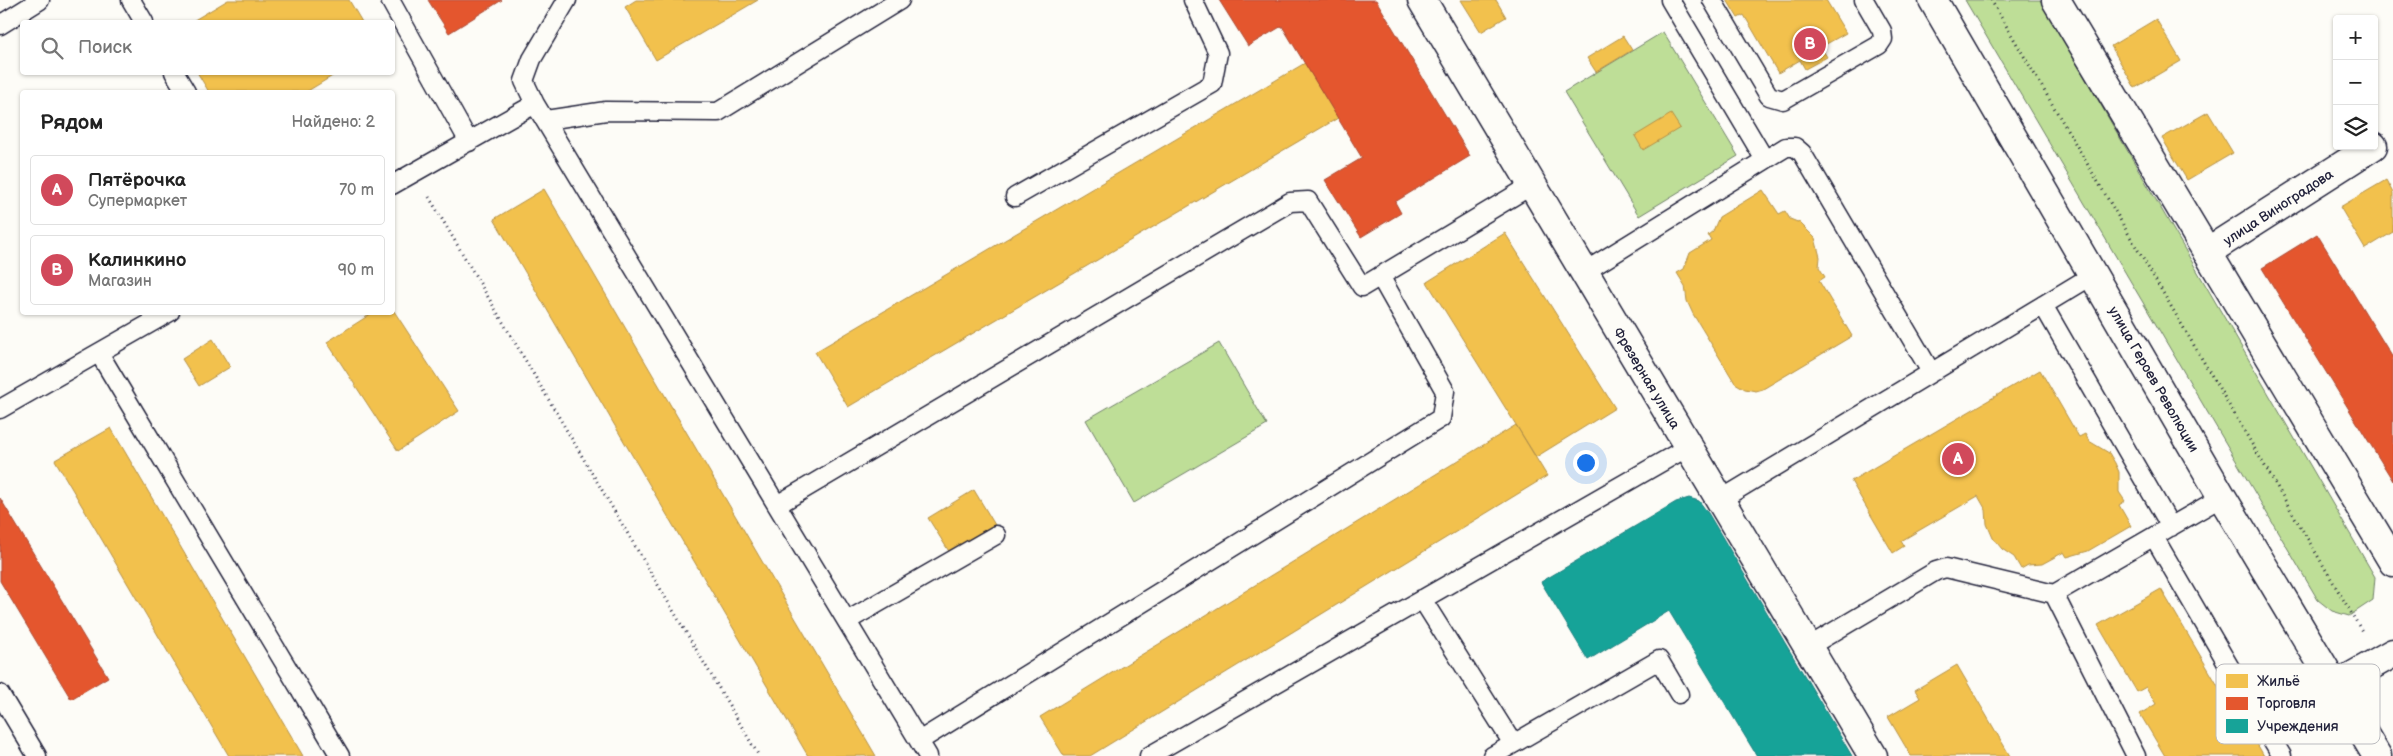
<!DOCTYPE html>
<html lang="ru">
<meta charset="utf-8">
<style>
body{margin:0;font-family:"Balsamiq Sans",sans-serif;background:#f2f2f2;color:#222}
.controls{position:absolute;right:15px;top:15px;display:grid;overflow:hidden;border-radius:5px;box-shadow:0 1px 4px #0004}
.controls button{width:45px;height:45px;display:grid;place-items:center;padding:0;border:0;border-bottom:1px solid #e0e0e0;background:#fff;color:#222;font:25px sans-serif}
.you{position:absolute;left:1585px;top:462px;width:18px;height:18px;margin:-12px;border:4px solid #fff;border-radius:50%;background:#1a73e8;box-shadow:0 0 0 8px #1a73e833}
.badge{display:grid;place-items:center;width:32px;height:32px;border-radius:50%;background:#d1495b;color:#fff;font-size:16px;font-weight:700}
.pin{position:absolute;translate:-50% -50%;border:2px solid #fff;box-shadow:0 1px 5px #0006}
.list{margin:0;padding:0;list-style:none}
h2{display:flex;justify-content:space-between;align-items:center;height:65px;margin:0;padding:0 20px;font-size:21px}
h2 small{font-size:16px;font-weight:400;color:#767676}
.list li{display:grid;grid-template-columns:32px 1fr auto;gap:15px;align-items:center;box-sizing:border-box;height:70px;margin:0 10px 10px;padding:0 10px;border:1px solid #e0e0e0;border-radius:5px}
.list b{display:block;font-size:19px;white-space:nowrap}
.list p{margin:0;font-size:16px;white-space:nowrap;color:#767676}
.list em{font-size:16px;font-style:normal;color:#767676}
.icon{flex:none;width:28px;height:28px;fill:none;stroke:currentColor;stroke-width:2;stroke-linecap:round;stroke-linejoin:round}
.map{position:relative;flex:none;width:2393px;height:756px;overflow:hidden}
.search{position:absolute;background:#fff;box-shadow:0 1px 4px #0004;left:20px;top:20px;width:375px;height:55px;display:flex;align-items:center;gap:12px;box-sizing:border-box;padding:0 18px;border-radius:5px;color:#767676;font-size:19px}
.panel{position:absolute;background:#fff;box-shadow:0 1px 4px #0004;left:20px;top:90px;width:375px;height:225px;border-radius:5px}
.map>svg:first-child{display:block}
</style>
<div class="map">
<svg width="2393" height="756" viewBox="0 0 2393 756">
<rect width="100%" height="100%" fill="#fdfcf7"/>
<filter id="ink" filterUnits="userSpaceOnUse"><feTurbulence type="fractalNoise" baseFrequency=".02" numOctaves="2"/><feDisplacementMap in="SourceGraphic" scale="10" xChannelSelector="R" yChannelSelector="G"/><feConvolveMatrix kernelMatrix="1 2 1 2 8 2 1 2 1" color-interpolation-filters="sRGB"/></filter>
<g filter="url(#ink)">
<path fill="#bede97" stroke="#708069" d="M1965,0H2040L2375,577L2373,600L2349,616L2332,611L2318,600Z
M1663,32L1738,156L1639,216L1564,92Z
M1219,343L1267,425L1134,503L1086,420Z"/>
<path fill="#f2c14e" stroke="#b49148" d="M228,0H349L362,22H191Z
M636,0H758L656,60L625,7Z
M1461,0H1496L1506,17L1481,32Z
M1727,0H1826L1846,33L1821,47L1827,57L1805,69L1800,60L1778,73L1744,15L1738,18Z
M2156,19L2181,61L2135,88L2111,46Z
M1623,36L1632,50L1596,72L1587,58Z
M1305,63L1338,118L848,407L815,352Z
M197,72H339L306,92H209Z
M2208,112L2233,153L2187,180L2162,138Z
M1671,114L1680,128L1643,150L1635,136Z
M2386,180L2393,193V232L2365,249L2340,207Z
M544,189L876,756H808L494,219Z
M1763,190L1779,214L1785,211L1790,219L1800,223L1815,238L1820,257L1819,267L1825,277L1819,281L1852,336L1763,389L1756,391L1745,389L1735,383L1693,314L1687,301L1685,286L1677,273L1684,269L1690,253L1711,240L1708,235L1713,231L1719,217Z
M1505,233L1615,408L1536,457L1427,282Z
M392,308L459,411L398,451L327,342L374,312H392Z
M213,339L230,367L199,386L182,359Z
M2040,370L2079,437L2085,434L2089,441L2109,453L2115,463L2119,472V492L2125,501L2119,505L2131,526L2088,551L2067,557L2064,552L2042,564L2028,565L2021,569L2014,557L2002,549L1993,538L1987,524L1986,510L1978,496L1901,541L1904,546L1893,553L1851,481Z
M1516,425L1547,476L1090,756H1064L1040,717Z
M111,428L303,756H229L55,460Z
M974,490L995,525L950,553L928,518Z
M2161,589L2234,713L2238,711L2264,756H2165L2140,714L2156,704L2146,687L2137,692L2098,625Z
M1957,665L2010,756H1911L1888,717L1920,698L1915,690Z"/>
<path fill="#e4572e" stroke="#aa4732" d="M428,0H502L449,33Z
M1219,0H1376L1470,156L1395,202L1401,213L1361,237L1325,180L1362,158L1282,26L1248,46Z
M2317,234L2393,358V481L2262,268Z
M0,498L108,677L71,699L0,581Z"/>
<path fill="#17a398" stroke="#1a7c7c" d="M1689,498L1699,501L1708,513L1852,756H1757L1669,611L1588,660L1541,582L1676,502Z"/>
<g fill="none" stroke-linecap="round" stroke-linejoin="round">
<g stroke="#22223b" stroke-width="21">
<path id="lane" d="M131,0L144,22
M390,0L469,142
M1712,0L1769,96L1783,100L1879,45L1883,39L1882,31L1864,0
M0,25L40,0
M174,72L186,92
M535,104L524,81L532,59L567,0
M546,120L606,111L718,112L900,0
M1765,160L1786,147H1795L1802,153L1931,372
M392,185L535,104L928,756
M1015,197L1212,84L1218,53L1193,0
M1584,272L1765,160L1670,0
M2043,305L2171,527
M99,353L340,756
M0,409L170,312
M1720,500L2093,275
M777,505L1290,202L1308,201L1362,287L1532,185
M2154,537L2265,728
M2054,594L2136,756
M1422,599L1513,744L1492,756
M847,621L996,535
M1808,647L1936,571L1946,568L2054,594L2222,497
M0,694L37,756
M919,741L1441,418L1445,391L1380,276
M1513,744L1659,660L1679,694
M1149,756L1688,447
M2282,756L2265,728L2335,686"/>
</g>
<g stroke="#22223b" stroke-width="31">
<path id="street" d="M1422,0L1873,756
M2207,252L2373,146
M2335,686L2393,653"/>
</g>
<g stroke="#22223b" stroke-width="31">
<path id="secondary" d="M1933,0L2222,497L2377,756
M2056,0L2393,562"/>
</g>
<path stroke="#22223b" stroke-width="3" stroke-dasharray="1 4" stroke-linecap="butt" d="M1991,0L2363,633
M429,197L759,756"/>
<use href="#lane" stroke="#fdfcf7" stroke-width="18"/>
<use href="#street" stroke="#fdfcf7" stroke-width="28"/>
<use href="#secondary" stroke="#fdfcf7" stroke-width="28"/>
</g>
</g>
<g text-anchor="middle" stroke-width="5" stroke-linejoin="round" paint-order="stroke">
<g font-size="14" fill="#22223b" stroke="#fdfcf7">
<text transform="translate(2278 207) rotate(-33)" y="5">улица Виноградова</text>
<text transform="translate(1647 378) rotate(59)" y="5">Фрезерная улица</text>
<text transform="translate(2154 379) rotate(60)" y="5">улица Героев Революции</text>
</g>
</g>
<rect x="2216" y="664" width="164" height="80" rx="8" fill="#fdfcf7" stroke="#bbbbbf" stroke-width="1"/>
<rect x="2226" y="674" width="22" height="14" fill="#f2c14e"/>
<rect x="2226" y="697" width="22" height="13" fill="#e4572e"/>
<rect x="2226" y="719" width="22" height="14" fill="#17a398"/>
<g font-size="14" fill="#22223b">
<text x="2257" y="686">Жильё</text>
<text x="2257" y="708">Торговля</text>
<text x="2257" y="731">Учреждения</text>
</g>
</svg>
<div class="controls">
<button>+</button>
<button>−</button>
<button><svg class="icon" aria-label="layers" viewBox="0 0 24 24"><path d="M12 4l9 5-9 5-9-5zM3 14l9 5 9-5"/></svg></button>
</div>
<div class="you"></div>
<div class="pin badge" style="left:1958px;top:459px">A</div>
<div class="pin badge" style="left:1810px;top:44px">B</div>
<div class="search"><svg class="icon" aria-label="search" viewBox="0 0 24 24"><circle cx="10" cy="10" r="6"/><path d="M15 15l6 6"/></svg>Поиск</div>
<section class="panel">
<h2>Рядом<small>Найдено: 2</small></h2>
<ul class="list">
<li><span class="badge">A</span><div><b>Пятёрочка</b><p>Супермаркет</p></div><em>70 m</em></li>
<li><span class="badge">B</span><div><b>Калинкино</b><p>Магазин</p></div><em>90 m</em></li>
</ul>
</section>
</div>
